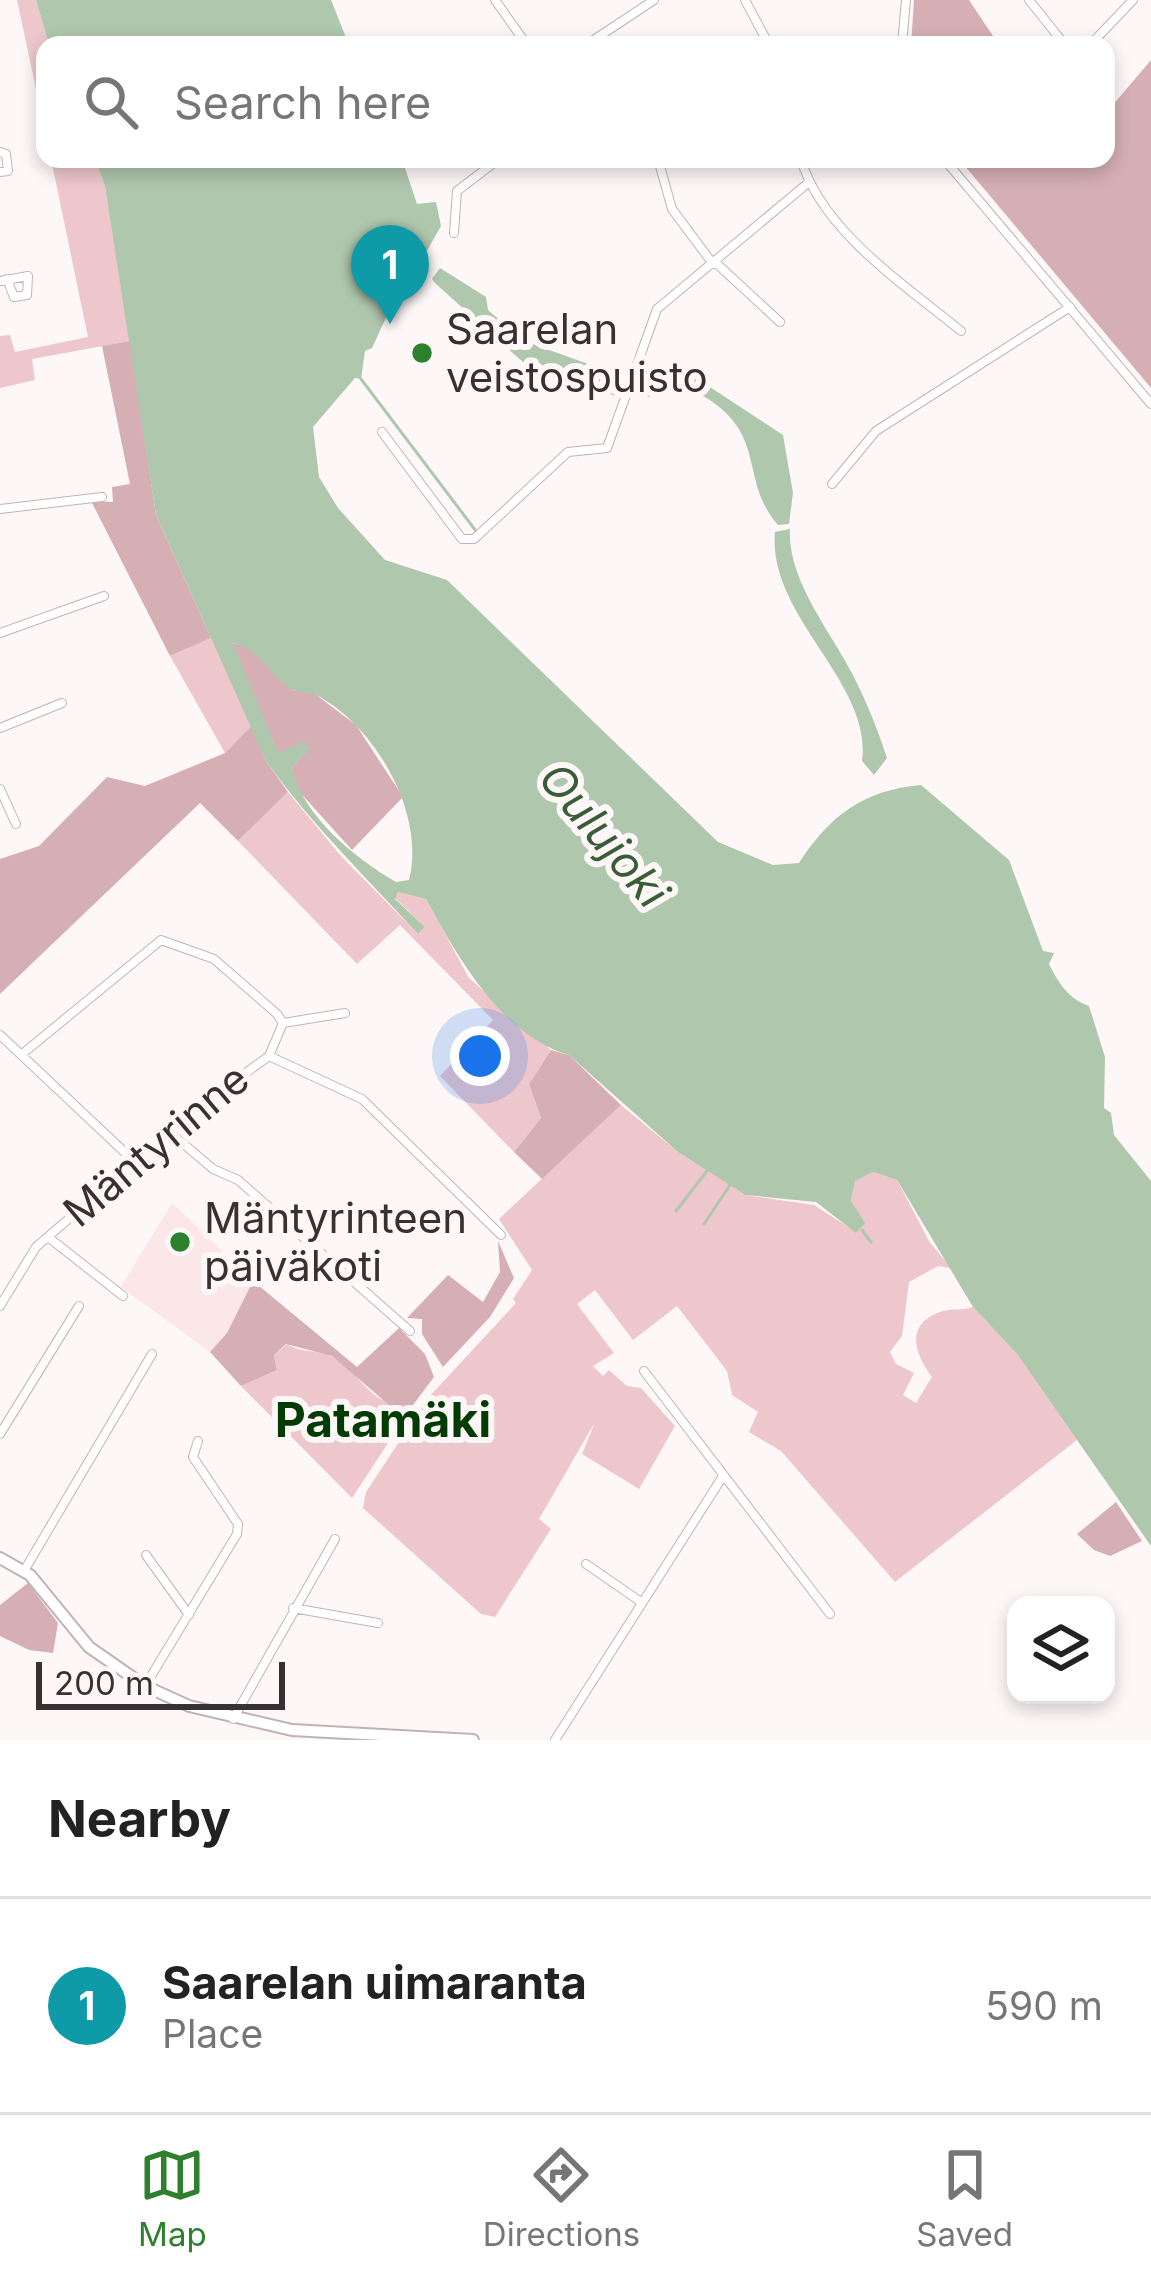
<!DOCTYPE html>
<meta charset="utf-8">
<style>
body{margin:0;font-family:Inter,sans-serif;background:#f6f6f6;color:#222}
.controls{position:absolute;right:36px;bottom:36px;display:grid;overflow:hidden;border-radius:24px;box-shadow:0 6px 18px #0003}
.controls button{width:108px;height:108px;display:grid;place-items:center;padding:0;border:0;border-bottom:3px solid #e0e0e0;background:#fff;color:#222;font:60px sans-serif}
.scale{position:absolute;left:36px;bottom:30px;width:249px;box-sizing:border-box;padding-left:12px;border:6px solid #363132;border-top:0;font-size:33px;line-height:42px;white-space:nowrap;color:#363132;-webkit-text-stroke:9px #fef7f8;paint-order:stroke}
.you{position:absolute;left:480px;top:1056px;width:42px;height:42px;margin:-30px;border:9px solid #fff;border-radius:50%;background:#1a73e8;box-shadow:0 0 0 18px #1a73e833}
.badge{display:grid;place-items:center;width:78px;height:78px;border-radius:50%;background:#2d802c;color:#fff;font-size:39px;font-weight:700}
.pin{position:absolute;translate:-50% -99px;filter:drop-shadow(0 3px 6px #0008)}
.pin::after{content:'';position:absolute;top:63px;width:42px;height:36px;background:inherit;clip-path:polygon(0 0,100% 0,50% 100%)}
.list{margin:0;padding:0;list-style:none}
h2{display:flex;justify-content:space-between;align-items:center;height:156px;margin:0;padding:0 48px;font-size:51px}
h2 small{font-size:39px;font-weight:400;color:#767676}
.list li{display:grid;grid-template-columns:78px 1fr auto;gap:36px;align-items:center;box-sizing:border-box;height:216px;padding:0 48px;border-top:3px solid #e0e0e0}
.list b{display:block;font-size:45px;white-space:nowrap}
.list p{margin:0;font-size:39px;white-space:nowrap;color:#767676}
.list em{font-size:39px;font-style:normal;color:#767676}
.icon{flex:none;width:66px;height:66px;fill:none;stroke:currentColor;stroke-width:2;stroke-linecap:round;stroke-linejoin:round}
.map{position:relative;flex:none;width:1151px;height:1740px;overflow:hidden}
.search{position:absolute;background:#fff;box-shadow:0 6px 18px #0003;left:36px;right:36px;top:36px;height:132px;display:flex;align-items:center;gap:30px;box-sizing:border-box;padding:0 42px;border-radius:24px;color:#767676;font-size:45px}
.sheet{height:372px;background:#fff}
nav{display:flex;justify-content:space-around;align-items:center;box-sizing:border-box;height:168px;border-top:3px solid #e0e0e0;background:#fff;font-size:33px;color:#767676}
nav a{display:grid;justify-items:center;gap:6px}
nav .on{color:#2d802c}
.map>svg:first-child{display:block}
</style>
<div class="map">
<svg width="1151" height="1740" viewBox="0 0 1151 1740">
<rect width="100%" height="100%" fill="#fef7f8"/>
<path fill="#fbe6e8" d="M172,1203L253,1281L227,1333L210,1352L121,1287Z"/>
<path fill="#edc7cb" d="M17,0H36L49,45H45V131Z
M51,159H95L105,186L130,341L32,359L35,380L0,388V336L10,335L15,352L88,337Z
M211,638L252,725L225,753L170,656Z
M288,792L341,856L418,934L425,927L395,898L398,892L426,899L469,978L551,1050L529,1084L541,1118L514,1152L440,1076L493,1020L400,925L357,964L238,841Z
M621,1105L678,1152L745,1195L814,1205L856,1232L851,1201L855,1181L873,1172L897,1180L929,1241L951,1268L938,1266L909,1282L902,1336L890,1352L896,1364L914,1373L903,1395L916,1403L932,1377C915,1354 903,1324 943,1311C953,1308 962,1311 973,1307L1017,1354L1077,1440L895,1582L781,1451L749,1432L758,1412L732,1395L727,1371L677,1306L633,1340L595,1290L577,1304L614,1353L593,1366L603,1376L609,1370L627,1386L641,1388L675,1426L639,1489L582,1454L595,1422L539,1519L551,1529L495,1617L481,1614L363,1508L366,1492L428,1398L516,1303L513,1299L532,1270L499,1219Z
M287,1344C302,1354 319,1349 333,1357C367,1378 367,1407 413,1405L352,1498L241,1386L277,1370L274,1355Z"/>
<path fill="#d5afb3" d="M914,0H969L999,45H911Z
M1151,60V388L959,159H1106V113Z
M130,341L156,515L211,638L170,656L91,501L113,502L112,487L130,484L102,346Z
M232,643L250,647L293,690L315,694L356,725L403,797L352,850L296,788L292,767L311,747L278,754Z
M252,725L266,761L288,792L238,841L200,803L0,994V859L39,846L107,777L145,786L225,753Z
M551,1050L569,1055L621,1105L542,1179L514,1152L541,1118L529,1084Z
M498,1241L514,1278L490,1317L443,1367L422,1334V1319L407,1318L448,1275L483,1302L500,1272Z
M253,1281L357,1367L399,1328L425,1354L434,1377L413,1405H389L332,1356L286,1344L274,1355L277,1370L241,1386L210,1352L227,1333Z
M1116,1502L1142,1541L1110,1556L1094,1550L1077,1534Z
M28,1583L58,1623L53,1653L29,1650L0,1636V1605Z"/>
<path fill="#afc7ad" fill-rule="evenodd" d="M36,0H331L349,45H49Z
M95,159H402L417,204L436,202L441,226L419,265L407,272L372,348L365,351L361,379L355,378L313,427L319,477L338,508L385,560L447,580L718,842L773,865L799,863C830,815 864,790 921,785L1009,860L1043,951L1054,953L1049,964C1059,984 1069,999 1089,1006L1105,1057L1104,1108L1111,1113L1114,1135L1151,1181V1546L1017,1354L973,1307L897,1180L873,1172L855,1181L851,1201L865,1223L856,1233L816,1202L745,1195L678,1152L569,1055C503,1037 456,955 426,899L398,892L395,899L425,927L418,934C366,877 312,825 266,761L156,515L105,186ZM233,643C261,649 268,675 291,689C299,693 310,692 318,696C376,727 426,815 409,880L396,882C355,858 302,816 292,767L311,748L304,741L278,753Z
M440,268L486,297L488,310L524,341L622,376L618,397L524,363L436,284L432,279Z
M662,369L687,372L783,435L793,493L789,524L778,525C736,477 773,428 688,388L647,397L630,387L633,378Z
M790,529C787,580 832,633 854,677C867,703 878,730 887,758L874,775L862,761C873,683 767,616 775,532Z"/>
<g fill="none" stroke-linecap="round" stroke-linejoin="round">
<path stroke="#afc7ad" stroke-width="3" d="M361,379L476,531
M676,1211L707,1171
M704,1224L730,1185
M862,1230L871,1242"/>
<g stroke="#bfb4b5" stroke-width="10">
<path id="street" d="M495,0L527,45
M745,0L769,45
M1029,0L1065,45
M586,45L654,0
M902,45L906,0
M1090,45L1133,0
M0,152L6,154L8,171L0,172
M658,159L672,209L713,264
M801,159C821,230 906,286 961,331
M944,159L1151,404
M454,233L457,191L499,159
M716,263L780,322
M0,281L28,276L27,295L14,297L7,279
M382,432L462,539H474L568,452L607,448L657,309L808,183
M832,484L876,431L1070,307
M0,509L102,497
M0,633L104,596
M0,728L62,703
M0,789L16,824
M283,1023L345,1013
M0,1035L134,1161
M21,1055L161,940L214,959L277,1014L283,1023L269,1056
M172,1134L213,1169L238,1180L410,1331
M48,1237L123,1296
M0,1306L36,1247L196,1109L269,1056L362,1099L501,1235
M644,1371L830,1614
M0,1434L79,1306
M146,1555L189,1615
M586,1564L641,1602
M24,1571L152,1354
M293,1608L378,1623
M145,1686L237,1534L238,1524L193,1457L198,1441
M233,1719L335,1539
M555,1740L723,1476"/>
</g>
<g stroke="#bfb4b5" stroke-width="14">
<path id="secondary" d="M0,1558L30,1575L89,1647L145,1686L189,1706L292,1730L473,1740"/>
</g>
<use href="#street" stroke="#fff" stroke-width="8"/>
<use href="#secondary" stroke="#fff" stroke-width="10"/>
</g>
<g fill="#2d802c" stroke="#fef7f8" stroke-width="4.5">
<circle cx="422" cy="353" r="12"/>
<circle cx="180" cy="1242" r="12"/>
</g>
<g text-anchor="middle" stroke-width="12" stroke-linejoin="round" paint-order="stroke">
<g font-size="42" fill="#363132" stroke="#fef7f8" text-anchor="start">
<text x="446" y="344">Saarelan<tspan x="446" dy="48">veistospuisto</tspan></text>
<text x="204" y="1233">Mäntyrinteen<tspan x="204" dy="48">päiväkoti</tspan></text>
</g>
<g font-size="42" fill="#363132" stroke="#fef7f8">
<text transform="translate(156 1145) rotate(-40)" y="15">Mäntyrinne</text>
</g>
<g font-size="45" font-style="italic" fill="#395d37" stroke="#fef7f8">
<text transform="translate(604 835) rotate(50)" y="16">Oulujoki</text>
</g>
<g font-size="48" font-weight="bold" fill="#023b04" stroke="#fef7f8">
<text x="383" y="1437">Patamäki</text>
</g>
</g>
</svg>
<div class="controls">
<button><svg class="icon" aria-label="layers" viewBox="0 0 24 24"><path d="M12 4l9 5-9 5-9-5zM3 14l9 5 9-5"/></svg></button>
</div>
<div class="scale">200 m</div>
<div class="you"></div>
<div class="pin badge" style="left:390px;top:324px;background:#0f9aa8">1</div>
<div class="search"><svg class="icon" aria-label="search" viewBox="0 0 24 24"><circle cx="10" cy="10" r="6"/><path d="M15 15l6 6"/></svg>Search here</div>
</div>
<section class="sheet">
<h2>Nearby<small></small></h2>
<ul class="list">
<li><span class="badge" style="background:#0f9aa8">1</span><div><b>Saarelan uimaranta</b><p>Place</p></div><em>590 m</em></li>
</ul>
</section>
<nav>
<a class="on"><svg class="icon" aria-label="map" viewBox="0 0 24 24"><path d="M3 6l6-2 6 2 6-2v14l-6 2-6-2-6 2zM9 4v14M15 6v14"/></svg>Map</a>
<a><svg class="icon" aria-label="directions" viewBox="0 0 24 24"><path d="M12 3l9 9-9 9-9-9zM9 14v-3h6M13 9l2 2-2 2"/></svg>Directions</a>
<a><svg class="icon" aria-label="saved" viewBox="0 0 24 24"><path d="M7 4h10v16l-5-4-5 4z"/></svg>Saved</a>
</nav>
